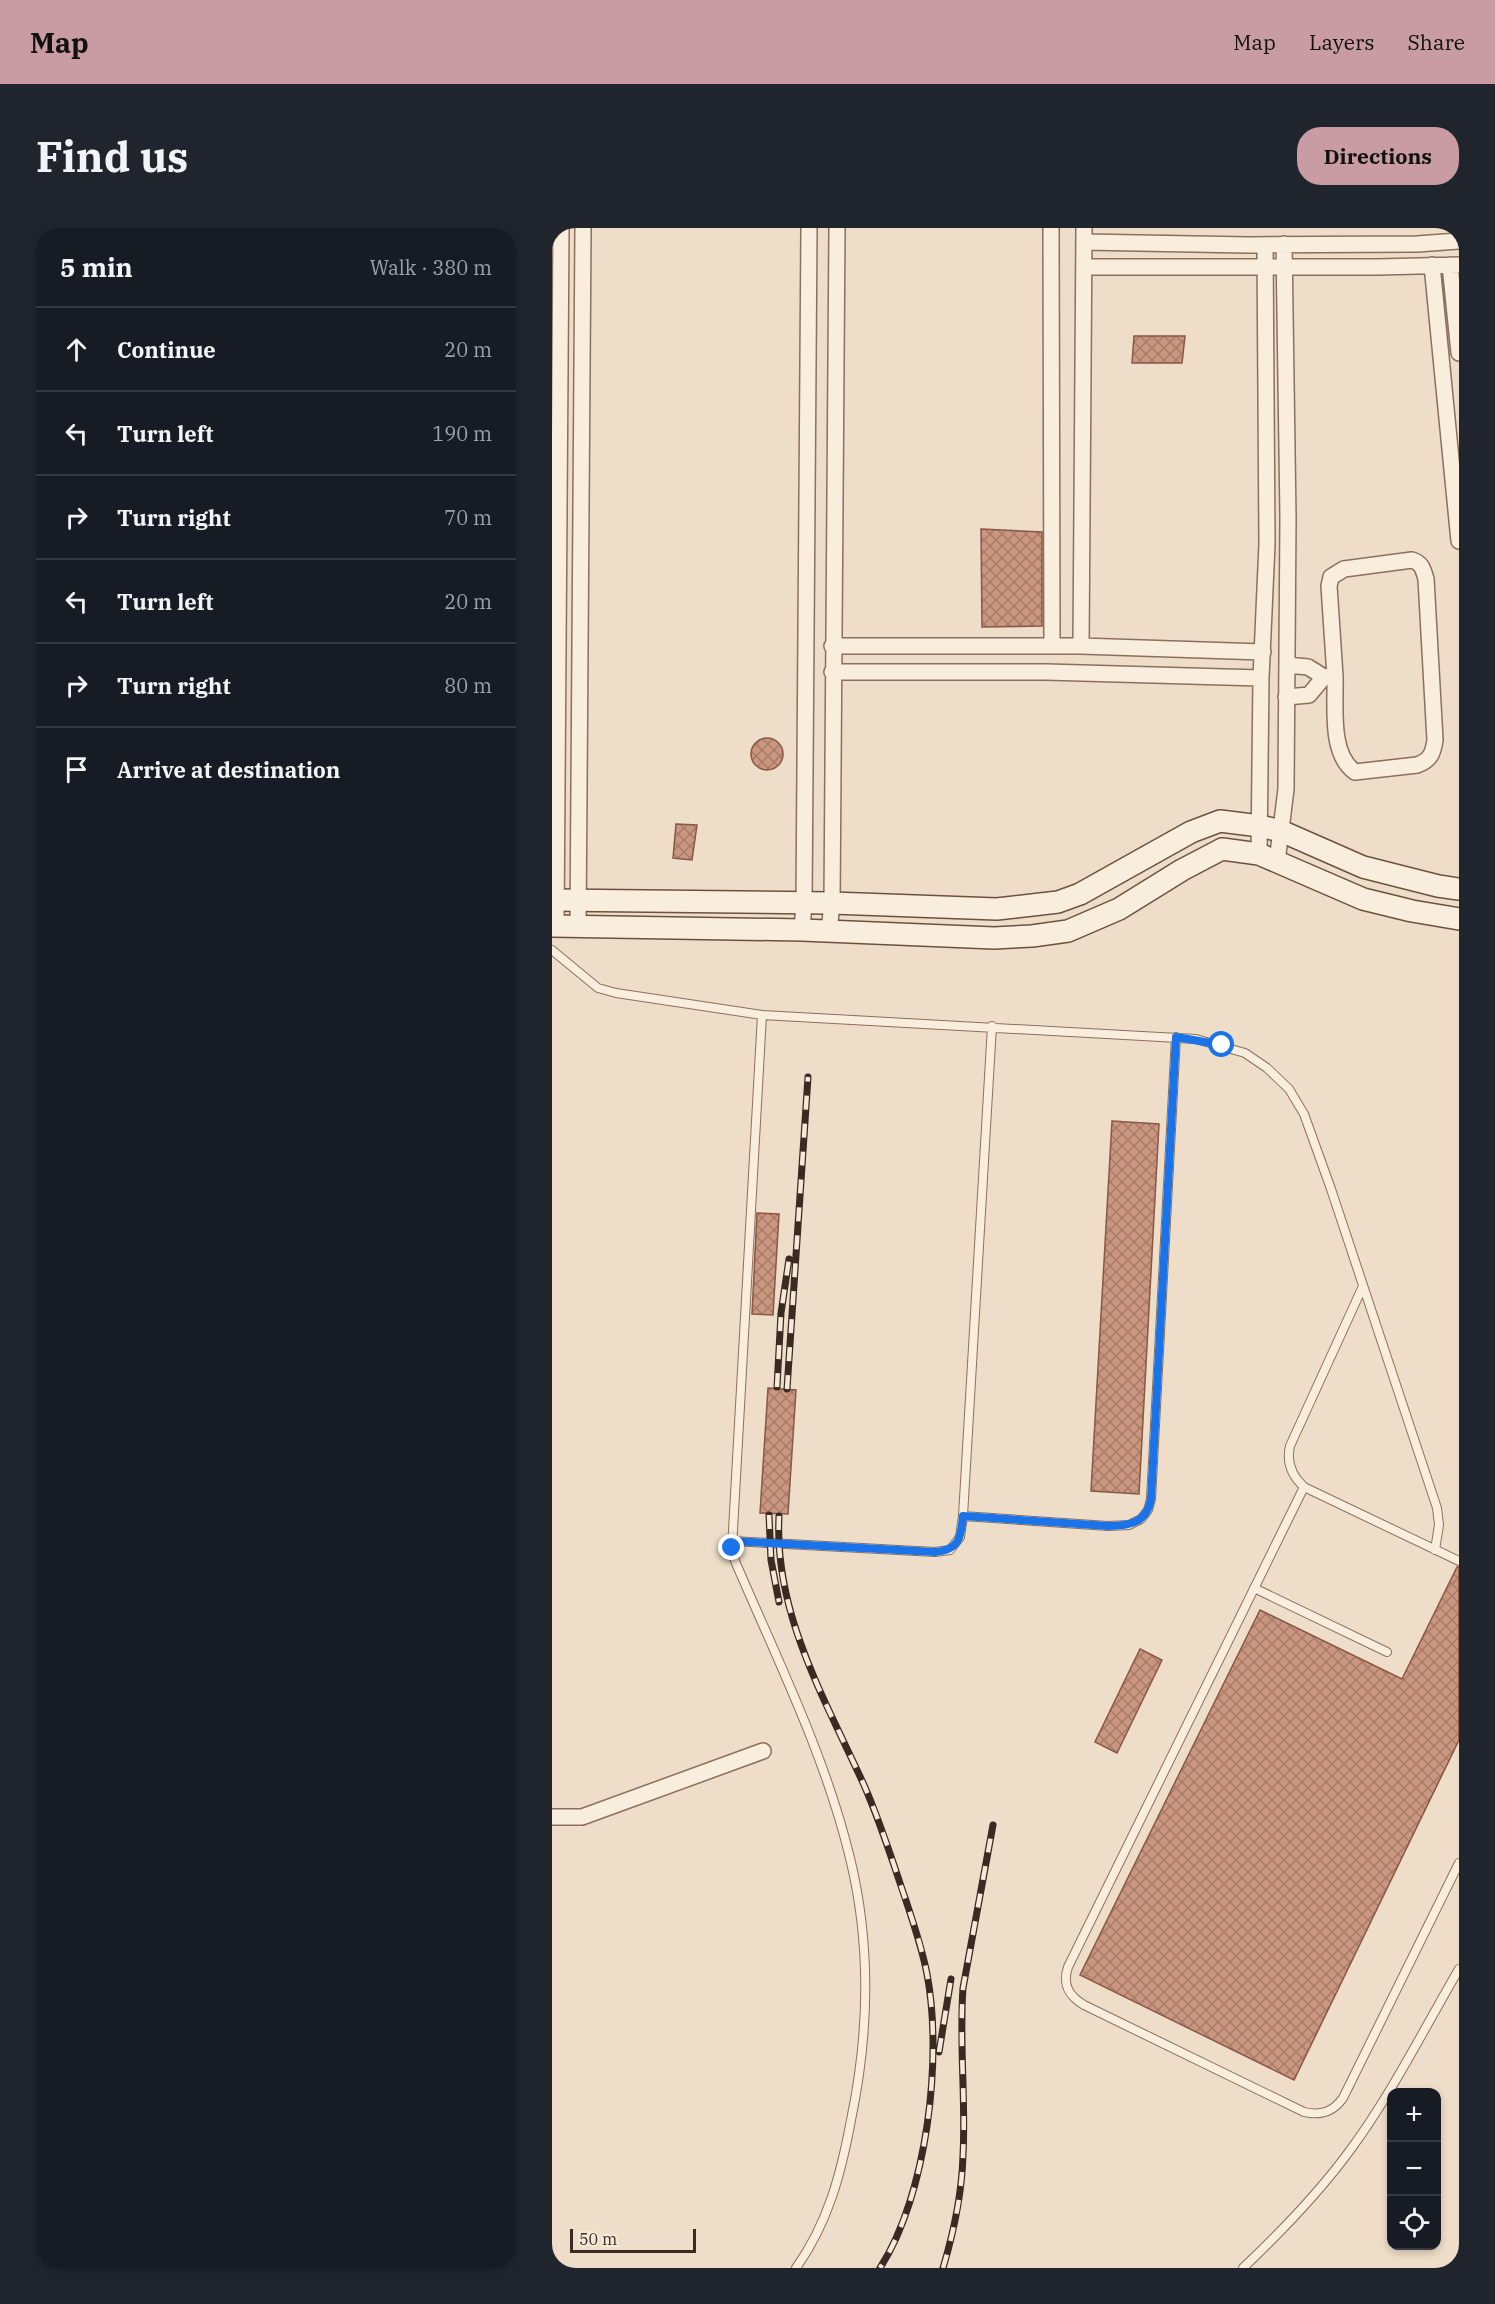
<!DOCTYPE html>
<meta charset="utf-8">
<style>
body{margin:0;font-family:"IBM Plex Serif",serif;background:#20242c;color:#f1f3f6}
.controls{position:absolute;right:18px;bottom:18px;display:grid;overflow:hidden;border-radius:12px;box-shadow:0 3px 9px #0003}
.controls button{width:54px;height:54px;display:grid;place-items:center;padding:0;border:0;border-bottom:2px solid #363941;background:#171b24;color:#f1f3f6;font:30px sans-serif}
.scale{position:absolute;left:18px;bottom:15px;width:126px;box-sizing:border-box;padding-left:6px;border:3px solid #3b2a21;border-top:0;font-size:16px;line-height:21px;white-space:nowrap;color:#3b2a21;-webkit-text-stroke:4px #f5ead9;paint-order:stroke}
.stop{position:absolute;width:18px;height:18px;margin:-14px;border:4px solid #1a73e8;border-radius:50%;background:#fff}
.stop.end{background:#1a73e8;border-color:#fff;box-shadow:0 2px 6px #0008}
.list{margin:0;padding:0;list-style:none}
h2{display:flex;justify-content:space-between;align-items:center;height:78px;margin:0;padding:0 24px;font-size:26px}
h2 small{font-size:20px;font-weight:400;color:#9ea1a6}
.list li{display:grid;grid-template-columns:39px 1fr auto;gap:18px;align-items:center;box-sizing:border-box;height:84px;padding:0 24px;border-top:2px solid #363941}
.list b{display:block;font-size:22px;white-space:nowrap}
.list em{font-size:20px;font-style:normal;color:#9ea1a6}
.icon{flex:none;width:33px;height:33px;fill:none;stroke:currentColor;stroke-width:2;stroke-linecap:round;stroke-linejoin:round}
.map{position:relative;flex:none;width:907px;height:2040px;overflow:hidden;border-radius:24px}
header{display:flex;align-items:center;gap:36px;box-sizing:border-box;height:84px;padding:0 30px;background:#c99ba3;color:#111}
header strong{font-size:28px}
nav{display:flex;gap:33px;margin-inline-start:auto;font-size:21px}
.intro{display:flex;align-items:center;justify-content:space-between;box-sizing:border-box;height:144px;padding:0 36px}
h1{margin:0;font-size:42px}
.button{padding:15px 27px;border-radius:24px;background:#c99ba3;color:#111;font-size:21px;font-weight:700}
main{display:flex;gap:36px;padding:0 36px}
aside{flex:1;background:#171b24;border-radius:24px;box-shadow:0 3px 9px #0003}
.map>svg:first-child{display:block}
</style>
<header>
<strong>Map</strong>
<nav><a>Map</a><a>Layers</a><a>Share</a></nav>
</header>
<div class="intro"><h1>Find us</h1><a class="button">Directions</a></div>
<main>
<aside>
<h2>5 min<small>Walk · 380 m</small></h2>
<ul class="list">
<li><svg class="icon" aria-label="ahead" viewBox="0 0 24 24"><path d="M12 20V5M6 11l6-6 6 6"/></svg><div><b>Continue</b></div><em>20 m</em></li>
<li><svg class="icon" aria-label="left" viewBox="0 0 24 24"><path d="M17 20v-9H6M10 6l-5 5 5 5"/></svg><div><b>Turn left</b></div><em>190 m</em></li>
<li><svg class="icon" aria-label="right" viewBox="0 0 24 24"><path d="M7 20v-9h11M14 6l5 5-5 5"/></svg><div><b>Turn right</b></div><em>70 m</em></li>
<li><svg class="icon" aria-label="left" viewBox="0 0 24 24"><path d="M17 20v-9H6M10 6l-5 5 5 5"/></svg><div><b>Turn left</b></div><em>20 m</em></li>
<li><svg class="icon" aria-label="right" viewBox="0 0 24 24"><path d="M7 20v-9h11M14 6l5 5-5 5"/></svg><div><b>Turn right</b></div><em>80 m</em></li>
<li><svg class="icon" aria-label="arrive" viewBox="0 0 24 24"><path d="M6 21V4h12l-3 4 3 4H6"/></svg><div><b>Arrive at destination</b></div></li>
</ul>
</aside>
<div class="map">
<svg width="907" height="2040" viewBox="0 0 907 2040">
<defs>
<pattern id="building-cross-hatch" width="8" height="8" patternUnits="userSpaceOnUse" patternTransform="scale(1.5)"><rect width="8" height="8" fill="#cb9680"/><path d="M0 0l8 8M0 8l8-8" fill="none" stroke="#a67b68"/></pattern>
</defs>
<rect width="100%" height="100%" fill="#eedec9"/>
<path fill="url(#building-cross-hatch)" stroke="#895744" stroke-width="1.5" d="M582,108H633L630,135H580Z
M429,301L490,304V398L430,399Z
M199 526a16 16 0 1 1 32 0a16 16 0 1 1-32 0Z
M124,596L145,597L140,632L121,630Z
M560,893L607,896L587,1266L539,1263Z
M205,985L227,986L221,1087L200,1086Z
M216,1160L244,1162L236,1286L208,1285Z
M905,1339H907V1512L742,1852L528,1747L708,1382L850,1451Z
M588,1421L610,1432L565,1525L543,1514Z"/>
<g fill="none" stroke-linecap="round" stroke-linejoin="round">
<g stroke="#8a705e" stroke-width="10">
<path id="lane" d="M0,722L46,760L64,765L210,787L644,811L693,825L715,840L737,861L752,886L779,961L885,1280L887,1297L883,1322
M210,787L180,1320L183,1333C225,1431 273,1527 298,1630C319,1716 317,1806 299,1892C289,1946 276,1995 244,2040
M811,1058L738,1218C734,1235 740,1248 752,1259L907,1333
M752,1259L516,1739C510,1757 517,1768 532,1777L752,1884C769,1888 781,1884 791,1870L907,1635
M411,1288L556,1298L577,1297L589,1291L596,1282L599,1271L624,809
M180,1313L383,1324L398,1322L408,1309L411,1288L440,798
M702,1360L835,1424
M691,2040C730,2003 767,1965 799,1921C840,1865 872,1801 907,1741"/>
</g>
<g stroke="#8a705e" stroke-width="18">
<path id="street" d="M499,0L500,417
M532,14L696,17L865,16L907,13
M880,37L907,313
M898,37L907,125
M532,39H826L907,37
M280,418H529L711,424
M529,418L532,0
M280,444H494L709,450
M772,449L783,448L777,358L779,349L792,341L860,332C870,335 871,341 874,351L883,512C881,525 879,532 865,537L803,544C777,526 784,477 783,448
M734,469L757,467L772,449L756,439L735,437
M707,626L709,450L715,316L713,17
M725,634L734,561L736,290L732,16
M4,698L9,0
M26,699L31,0
M250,702L252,675L257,0
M277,704L280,675L285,0
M0,1589H30L211,1523"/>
</g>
<g stroke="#6c5141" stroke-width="24">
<path id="secondary" d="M0,672L280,675L445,681L506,674L528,666L639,604L668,593L708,598L729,603L811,639L886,658L907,661
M0,698L250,702L442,710L480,708L516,703L567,681L630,642L670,621L707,626L811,671L860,683L907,691"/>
</g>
<use href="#lane" stroke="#f9eddd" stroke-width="8"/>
<use href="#street" stroke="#f9eddd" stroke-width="15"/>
<use href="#secondary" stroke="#f9eddd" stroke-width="21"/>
<g stroke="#3b2a21" stroke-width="7">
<path id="rail" d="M225,1159L229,1085L237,1031
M235,1161L256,849
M217,1287L219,1332L227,1374
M227,1288C222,1386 273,1471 312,1557C326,1589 337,1622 348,1655C358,1685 369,1715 375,1746C391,1830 375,1967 328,2040
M387,1824L399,1751
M391,2040C402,2003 410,1965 411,1927C414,1871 407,1816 411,1760L441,1597"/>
</g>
<use href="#rail" stroke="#f5ead9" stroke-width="4.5" stroke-dasharray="14" stroke-linecap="butt"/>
</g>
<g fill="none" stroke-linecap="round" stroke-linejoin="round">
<path stroke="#1a73e8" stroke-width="8" d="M180,1320V1313L383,1324C407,1322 409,1310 411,1288L556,1298C577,1298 595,1295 599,1271L624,809L670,817"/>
</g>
</svg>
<div class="controls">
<button>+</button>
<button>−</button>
<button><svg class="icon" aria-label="locate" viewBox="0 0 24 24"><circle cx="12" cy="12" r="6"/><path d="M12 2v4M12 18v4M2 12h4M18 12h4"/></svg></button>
</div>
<div class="scale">50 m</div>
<div class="stop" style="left:670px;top:817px"></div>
<div class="stop end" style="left:180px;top:1320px"></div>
</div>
</main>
